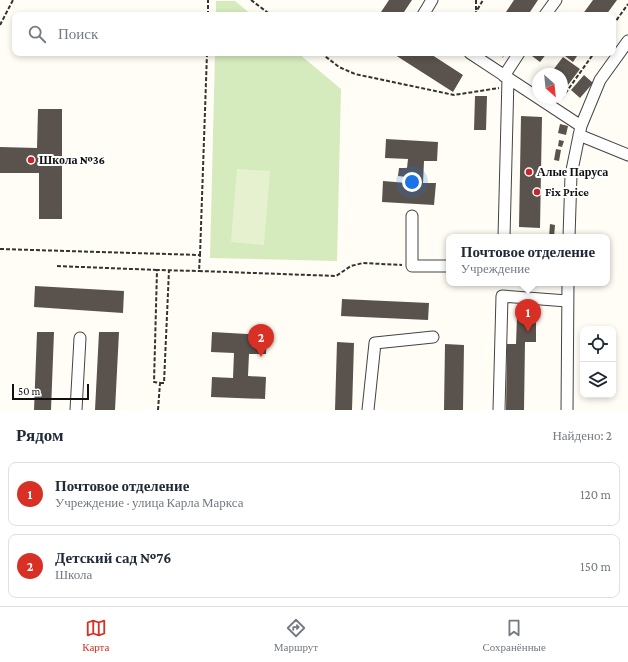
<!DOCTYPE html>
<html lang="ru">
<meta charset="utf-8">
<style>
body{margin:0;font-family:"Crimson Pro",serif;background:#f6f6f7;color:#1f2937}
.controls{position:absolute;right:12px;bottom:12px;display:grid;overflow:hidden;border-radius:8px;box-shadow:0 2px 6px #0003}
.controls button{width:36px;height:36px;display:grid;place-items:center;padding:0;border:0;border-bottom:1px solid #e0e1e3;background:#fff;color:#1f2937;font:20px sans-serif}
.compass{position:absolute;left:532px;top:68px;width:36px;height:36px;border-radius:50%;background:#fff;box-shadow:0 2px 6px #0003;rotate:153deg}
.scale{position:absolute;left:12px;bottom:10px;width:77px;box-sizing:border-box;padding-left:4px;border:2px solid #111;border-top:0;font-size:11px;line-height:14px;white-space:nowrap;color:#111;-webkit-text-stroke:3px #fff;paint-order:stroke}
.you{position:absolute;left:412px;top:182px;width:14px;height:14px;margin:-10px;border:3px solid #fff;border-radius:50%;background:#1a73e8;box-shadow:0 0 0 6px #1a73e833}
.badge{display:grid;place-items:center;width:26px;height:26px;border-radius:50%;background:#d93025;color:#fff;font-size:13px;font-weight:700}
.pin{position:absolute;translate:-50% -33px;filter:drop-shadow(0 1px 2px #0008)}
.pin::after{content:'';position:absolute;top:21px;width:14px;height:12px;background:inherit;clip-path:polygon(0 0,100% 0,50% 100%)}
.popup{position:absolute;left:446px;top:234px;width:164px;height:52px;box-sizing:border-box;display:grid;place-content:center;border-radius:8px;background:#fff;filter:drop-shadow(0 1px 3px #0005);font-size:13px;white-space:nowrap;color:#747a83}
.popup b{font-size:15px;color:#1f2937}
.popup::after{content:'';position:absolute;left:50%;top:100%;margin-left:-8px;border:8px solid transparent;border-top-color:#fff}
.list{margin:0;padding:0;list-style:none}
h2{display:flex;justify-content:space-between;align-items:center;height:52px;margin:0;padding:0 16px;font-size:17px}
h2 small{font-size:13px;font-weight:400;color:#747a83}
.list li{display:grid;grid-template-columns:26px 1fr auto;gap:12px;align-items:center;box-sizing:border-box;height:64px;margin:0 8px 8px;padding:0 8px;border:1px solid #e0e1e3;border-radius:8px}
.list b{display:block;font-size:15px;white-space:nowrap}
.list p{margin:0;font-size:13px;white-space:nowrap;color:#747a83}
.list em{font-size:13px;font-style:normal;color:#747a83}
.icon{flex:none;width:22px;height:22px;fill:none;stroke:currentColor;stroke-width:2;stroke-linecap:round;stroke-linejoin:round}
.map{position:relative;flex:none;width:628px;height:410px;overflow:hidden}
.search{position:absolute;background:#fff;box-shadow:0 2px 6px #0003;left:12px;right:12px;top:12px;height:44px;display:flex;align-items:center;gap:10px;box-sizing:border-box;padding:0 14px;border-radius:8px;color:#747a83;font-size:15px}
.sheet{height:196px;background:#fff}
nav{display:flex;justify-content:space-around;align-items:center;box-sizing:border-box;height:56px;border-top:1px solid #e0e1e3;background:#fff;font-size:11px;color:#747a83}
nav a{display:grid;justify-items:center;gap:2px}
nav .on{color:#d93025}
.map>svg:first-child{display:block}
</style>
<div class="map">
<svg width="628" height="410" viewBox="0 0 628 410">
<rect width="100%" height="100%" fill="#fffdf5"/>
<path fill="#d5ebbd" d="M216,1H235L252,15H216Z
M215,53H298L341,89L337,261L210,258Z"/>
<path fill="#e6f2cf" d="M237,169L270,171L264,245L231,242Z"/>
<path fill="#5a524d" d="M389,0H412L402,15H379Z
M514,0H538L528,15H504Z
M593,0H617L606,15H582Z
M392,53H429L463,75L453,92Z
M528,53H547L540,62Z
M561,53H579L573,62Z
M563,57L580,69L562,93V74H550Z
M584,75L593,83L580,98L571,90Z
M475,96H487L486,130H474Z
M38,109H62V219H39V173H0V147L37,148Z
M521,116L542,117L540,228L519,227Z
M560,124L568,126L566,135L558,133Z
M386,139L438,142L437,161H424L423,183H436L434,205L382,202L383,181L407,183V177L398,176L399,168H407L408,159L385,158Z
M559,140L564,141L562,147L558,146Z
M556,149L561,150L559,161L554,160Z
M550,224L555,225L554,237H549Z
M35,286L124,291L123,313L34,307Z
M342,299L429,303L428,320L341,316Z
M517,316H536V342H525L524,410H506L507,344H516Z
M37,332H54L51,410H34Z
M99,332H119L115,410H95Z
M212,332L267,335L266,354H249L248,376L266,377L265,399L211,397L212,377L233,378L234,353L211,352Z
M337,342L354,343L352,410H335Z
M445,344L464,345L463,410H444Z"/>
<g fill="none" stroke-linecap="round" stroke-linejoin="round">
<g stroke="#444" stroke-width="13">
<path id="minor" d="M423,15L432,0
M545,15L556,0
M470,53L581,126
M504,76L519,53
M579,135L628,155
M412,216V266H449
M504,237L508,78
M569,237L571,175L581,126L600,80L628,41
M76,410L80,338
M368,410L375,343L433,337
M499,410L502,296L567,301
M567,410L568,283"/>
</g>
<path stroke="#333" stroke-width="2" stroke-dasharray="4 2" stroke-linecap="butt" d="M251,0L271,15
M476,0V11
M208,15V0
M477,15L476,12L483,0
M0,25L13,0
M613,25L628,4
M321,53L339,67L355,74L454,95L499,88
M498,53L503,57
M562,98L594,53
M0,249L200,255L199,271L336,276L351,266L363,263L402,265
M200,255L207,53
M57,266L157,270
M160,383H164L169,270
M158,410L160,383L154,382L157,270L199,271"/>
<use href="#minor" stroke="#fff" stroke-width="11"/>
</g>
<g fill="#c4262e" stroke="#fff" stroke-width="1.5">
<circle cx="31" cy="160" r="4"/>
<circle cx="529" cy="172" r="4"/>
<circle cx="537" cy="192" r="4"/>
</g>
<g text-anchor="middle" stroke-width="4" stroke-linejoin="round" paint-order="stroke">
<g font-size="12" font-weight="bold" fill="#111" stroke="#fff" text-anchor="start">
<text x="39" y="164">Школа №36</text>
<text x="537" y="176">Алые Паруса</text>
<text x="545" y="196">Fix Price</text>
</g>
</g>
</svg>
<div class="controls">
<button><svg class="icon" aria-label="locate" viewBox="0 0 24 24"><circle cx="12" cy="12" r="6"/><path d="M12 2v4M12 18v4M2 12h4M18 12h4"/></svg></button>
<button><svg class="icon" aria-label="layers" viewBox="0 0 24 24"><path d="M12 4l9 5-9 5-9-5zM3 14l9 5 9-5"/></svg></button>
</div>
<svg class="compass" viewBox="-18 -18 36 36"><path d="M0-13l5 13h-10z" fill="#e53935"/><path d="M0 13l5-13h-10z" fill="#747a83"/></svg>
<div class="scale">50 m</div>
<div class="you"></div>
<div class="pin badge" style="left:528px;top:332px">1</div>
<div class="popup"><b>Почтовое отделение</b>Учреждение</div>
<div class="pin badge" style="left:261px;top:357px">2</div>
<div class="search"><svg class="icon" aria-label="search" viewBox="0 0 24 24"><circle cx="10" cy="10" r="6"/><path d="M15 15l6 6"/></svg>Поиск</div>
</div>
<section class="sheet">
<h2>Рядом<small>Найдено: 2</small></h2>
<ul class="list">
<li><span class="badge">1</span><div><b>Почтовое отделение</b><p>Учреждение · улица Карла Маркса</p></div><em>120 m</em></li>
<li><span class="badge">2</span><div><b>Детский сад №76</b><p>Школа</p></div><em>150 m</em></li>
</ul>
</section>
<nav>
<a class="on"><svg class="icon" aria-label="map" viewBox="0 0 24 24"><path d="M3 6l6-2 6 2 6-2v14l-6 2-6-2-6 2zM9 4v14M15 6v14"/></svg>Карта</a>
<a><svg class="icon" aria-label="directions" viewBox="0 0 24 24"><path d="M12 3l9 9-9 9-9-9zM9 14v-3h6M13 9l2 2-2 2"/></svg>Маршрут</a>
<a><svg class="icon" aria-label="saved" viewBox="0 0 24 24"><path d="M7 4h10v16l-5-4-5 4z"/></svg>Сохранённые</a>
</nav>
